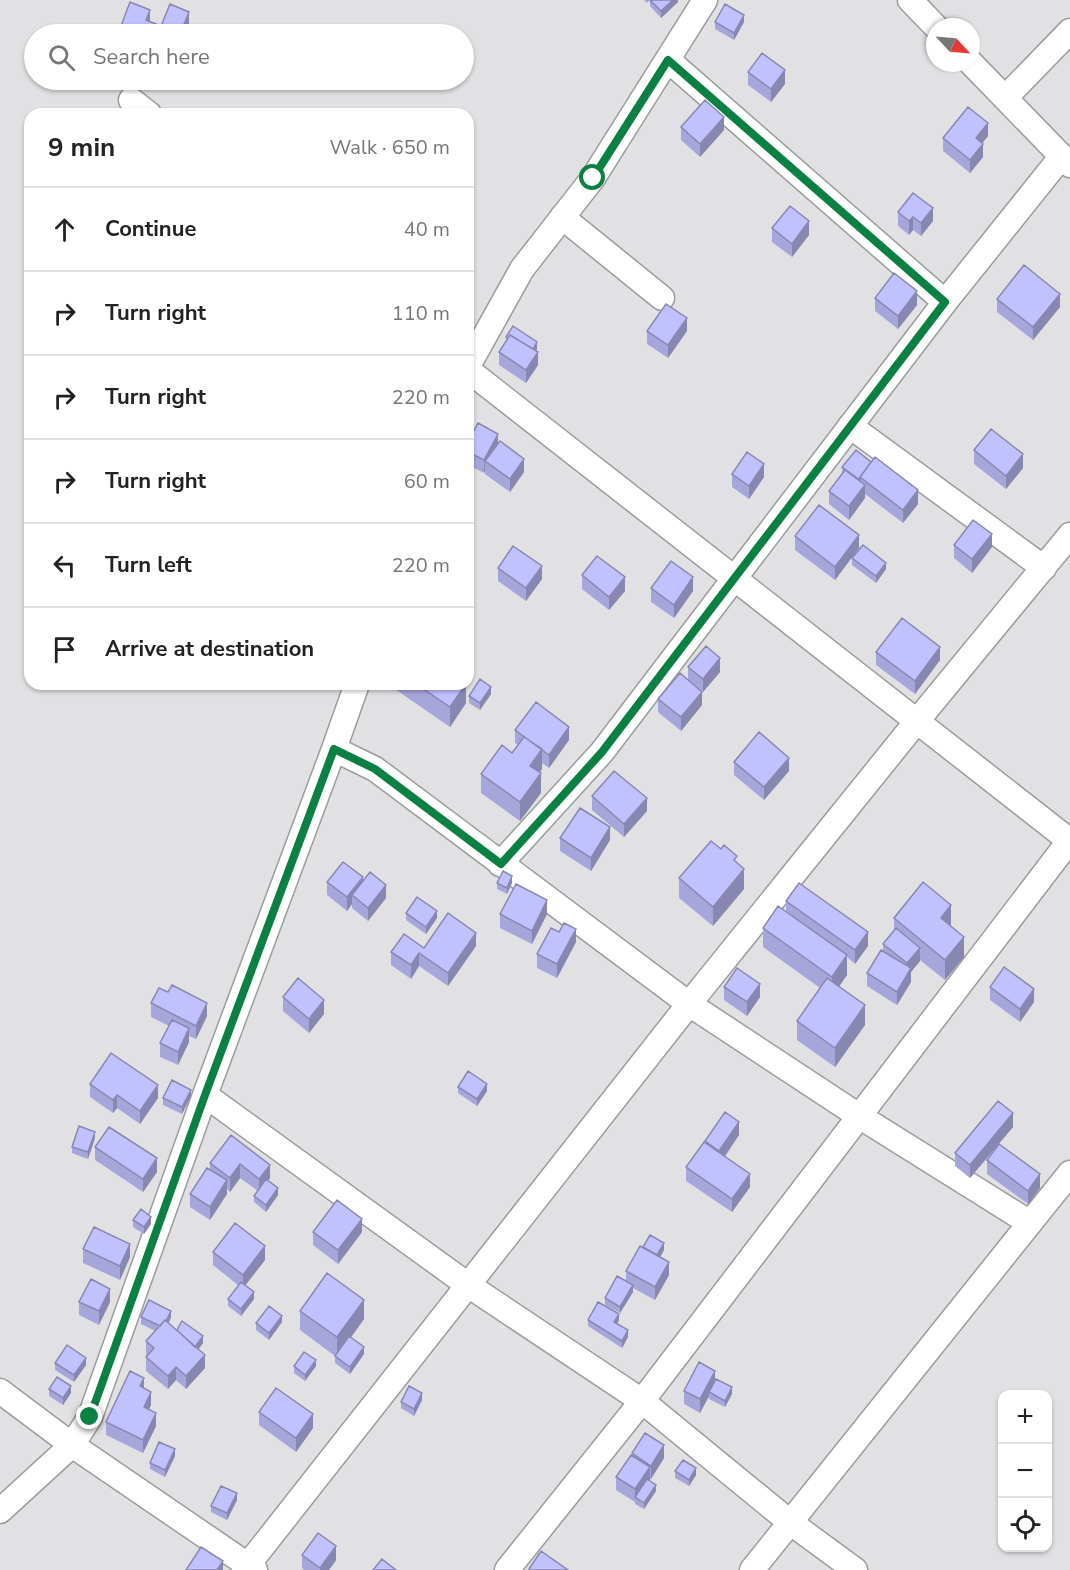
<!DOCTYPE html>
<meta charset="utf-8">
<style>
body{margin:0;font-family:"Nunito Sans",sans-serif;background:#f6f6f6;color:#222}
.controls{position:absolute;right:18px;bottom:18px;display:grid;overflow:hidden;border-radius:12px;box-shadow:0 2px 4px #0004}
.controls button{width:54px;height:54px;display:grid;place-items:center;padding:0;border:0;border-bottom:2px solid #e0e0e0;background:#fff;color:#222;font:30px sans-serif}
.compass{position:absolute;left:926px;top:18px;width:54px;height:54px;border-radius:50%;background:#fff;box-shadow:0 2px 4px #0004;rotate:116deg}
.stop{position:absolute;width:18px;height:18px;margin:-14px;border:4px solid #0b8043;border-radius:50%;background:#fff}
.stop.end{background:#0b8043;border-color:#fff;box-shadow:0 2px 6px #0008}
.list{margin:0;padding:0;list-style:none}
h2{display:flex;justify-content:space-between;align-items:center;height:78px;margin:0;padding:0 24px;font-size:26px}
h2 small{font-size:20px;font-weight:400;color:#767676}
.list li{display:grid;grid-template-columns:39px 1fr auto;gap:18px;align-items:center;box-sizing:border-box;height:84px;padding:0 24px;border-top:2px solid #e0e0e0}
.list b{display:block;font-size:22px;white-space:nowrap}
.list em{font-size:20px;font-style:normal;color:#767676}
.icon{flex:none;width:33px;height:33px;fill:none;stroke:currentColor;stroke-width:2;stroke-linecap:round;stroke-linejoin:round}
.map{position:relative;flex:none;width:1070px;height:1570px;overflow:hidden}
.search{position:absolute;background:#fff;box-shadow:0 2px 4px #0004;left:24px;top:24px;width:450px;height:66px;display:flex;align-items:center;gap:15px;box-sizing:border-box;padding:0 21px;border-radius:33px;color:#767676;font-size:22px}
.panel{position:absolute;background:#fff;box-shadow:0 2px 4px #0004;left:24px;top:108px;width:450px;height:582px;border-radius:18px}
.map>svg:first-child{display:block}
</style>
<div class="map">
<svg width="1070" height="1570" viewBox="0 0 1070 1570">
<rect width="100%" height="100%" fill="#e1e1e4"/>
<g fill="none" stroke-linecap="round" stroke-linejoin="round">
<g stroke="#9c9c9f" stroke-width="27">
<path id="minor" d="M910,0L936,27
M668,60L945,302
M971,63L1070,165
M1005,98L1070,31
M131,100L149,114
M562,217L662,298
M468,366L522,269L593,178L705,0
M468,370L1070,841
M850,426L1044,568
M334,749L375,769L689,1004L859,1116L1030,1223
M500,864L602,752L945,302L1062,156
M205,1095L468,1285L642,1401L791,1523L855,1570
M0,1391L72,1445L255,1570
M0,1511L72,1445L90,1417L205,1095L334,749L357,684
M244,1570L689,1004L917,721L1070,535
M507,1570L642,1401L1070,840
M752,1570L1070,1173"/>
</g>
<use href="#minor" stroke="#fff" stroke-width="24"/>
</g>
<path fill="#a7a6db" d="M644,0H678V2L661,18L650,6V0L647,3Z
M715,22H744L734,40L715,29Z
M748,72L785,84L771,102L748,85Z
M681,127L724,130L700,157L681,140Z
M988,136L982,143L983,157L970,173L943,151V138Z
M898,212L933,221L921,236L913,230L909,235L898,226Z
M772,228L809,235L792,257L772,242Z
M875,298L917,305L898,329L875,311Z
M997,299L1060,307L1033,340L997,312Z
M647,331H687L668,358L647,344Z
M506,337L537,349L536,351L538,365L526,383L499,365V352L506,341Z
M468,442L498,444L524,472L510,492L485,474V471L484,473L468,465Z
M974,450L1023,468L1006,489L974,464Z
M842,467L918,504L903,523L865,494V498L849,520L829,504V491L842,473Z
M732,474L764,477L749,499L732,487Z
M795,536L859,548L835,580L795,550Z
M954,545L992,547L972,573L954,558Z
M852,558L886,569L876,583L852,565Z
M498,568L542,579L526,601L498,581Z
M582,575L625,591L609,610L582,589Z
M651,588L693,591L674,618L651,602Z
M876,652L940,660L915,694L876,665Z
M688,667L720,672L703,692L688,680Z
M392,684H466V703L450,727L392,687Z
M491,694L480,710L469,703V696Z
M658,699L702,705L681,731L658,712Z
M515,730L569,740L549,768L542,763V769L539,773L541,793L520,821L481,793V774L512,753L518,745L515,743Z
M734,762L789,771L764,800L734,775Z
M592,796L647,811L624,837L592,810Z
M560,838L610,840L591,871L560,851Z
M737,863L744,889L713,926L679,898V878Z
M327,882H363L386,898L368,921L352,908V904L347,911L327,895Z
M497,883H512L507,894L497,889Z
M786,901L868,946L855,964L847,957V975L838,987L865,1025L835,1067L797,1040V1021L820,988L763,947V928L786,912Z
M406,913L437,918L426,934L406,920Z
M500,914H547L532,944L500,928Z
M894,918L951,925L950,926L964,957L945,980L920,960V961L911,972V982L897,1005L867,986V973L883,951V944L894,931Z
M576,942L557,978L537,968V954Z
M476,946L448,986L419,966L411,979L391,965V952L424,948Z
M724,987L760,997L747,1016L724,1000Z
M990,987L1034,1002L1020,1022L990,1000Z
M283,997L324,1014L309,1033L283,1011Z
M151,1003L207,1016L196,1039L189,1036V1042L178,1065L160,1057V1043L169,1026L151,1017Z
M90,1084L158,1098L140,1124L117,1108L113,1113L90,1097Z
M458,1087L487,1091L477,1106L458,1093Z
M191,1096L182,1114L163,1105V1098Z
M1013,1127L970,1178L955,1166V1153Z
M231,1135L270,1178L268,1181L278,1195L266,1212L254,1202V1196L258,1191L240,1178L230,1192L227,1189V1194L210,1220L190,1207V1194L210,1169V1163Z
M739,1135L725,1157L750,1187L732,1212L686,1181V1167L705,1143V1141Z
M95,1138L88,1159L72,1153V1147Z
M95,1147L157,1172L143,1192L95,1160Z
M987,1160L1040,1188L1028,1204L987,1174Z
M133,1220L151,1224L144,1234L133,1227Z
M313,1232H362L338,1264L313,1245Z
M643,1247L664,1250L660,1257L669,1275L655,1300L633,1288V1292L620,1313L605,1305V1298L626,1281V1271Z
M83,1249L130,1257L120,1280L83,1263Z
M213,1252L265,1260L245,1286L254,1299L241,1316L228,1306V1299L238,1285L213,1265Z
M79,1302H110L99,1325L79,1315Z
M300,1311L364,1319L351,1337L364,1354L350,1374L335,1363V1356L300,1330Z
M141,1317H171L169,1323L177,1330L203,1343L198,1349L205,1368L186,1389L176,1380L168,1389L146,1371V1357L148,1356L146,1354V1341L155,1331L141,1324Z
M588,1320H619L617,1324L628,1337L622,1348L588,1326Z
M282,1322L269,1340L256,1330V1323Z
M55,1363L86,1365L74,1382L55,1370Z
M294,1366H316L305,1381L294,1373Z
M715,1380L732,1394L725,1407L709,1399V1396L700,1413L684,1404V1391Z
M144,1388L151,1405L149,1409L156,1426L143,1453L106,1435V1422Z
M49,1389L71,1393L63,1405L49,1396Z
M422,1400L414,1416L401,1408V1402Z
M259,1412L313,1428L296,1452L259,1425Z
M632,1453L664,1458L651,1479H650V1480L656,1491L644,1509L635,1504V1502L616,1490V1477L632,1455Z
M175,1456L165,1477L150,1469V1463Z
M675,1471L696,1475L689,1486L675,1478Z
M237,1500L227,1520L211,1512V1506Z
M302,1555L336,1560L329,1570H304L302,1568Z"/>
<path fill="#8887b2" d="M673,0H678V2L661,18V11Z
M150,10V23L146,20Z
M189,12V25L185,34H180Z
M744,15V22L734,40V33Z
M156,24V34H151Z
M785,70V84L771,102V89Z
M724,117V130L700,157V144Z
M988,123V136L976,151V138Z
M983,144V157L970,173V160Z
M933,208V221L921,236V223Z
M913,217V230L909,235V221Z
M809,221V235L792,257V244Z
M470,287V294L468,297V290Z
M917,291V305L898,329V316Z
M1060,294V307L1033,340V327Z
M687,318V331L668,358V345Z
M537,342V349L530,359V353Z
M538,352V365L526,383V370Z
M498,434V447L485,461V471L484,473V460Z
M1023,454V468L1006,489V476Z
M524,459V472L510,492V479Z
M764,464V477L749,499V486Z
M865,485V498L849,520V506Z
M918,490V504L903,523V510Z
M992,534V547L972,573V559Z
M859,535V548L835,580V567Z
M886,563V569L876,583V576Z
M542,566V579L526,601V588Z
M625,577V591L609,610V597Z
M693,577V591L674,618V605Z
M471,617V630L468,634V621Z
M940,647V660L915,694V681Z
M720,658V672L703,692V679Z
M466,684V703L450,727V707Z
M491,687V694L480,710V703Z
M702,692V705L681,731V717Z
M569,727V740L549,768V755Z
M542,749V769L530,786V766Z
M789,758V771L764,800V787Z
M541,773V793L520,821V802Z
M647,798V811L624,837V824Z
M610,827V840L591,871V858Z
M744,869V889L713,926V907Z
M512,876V883L507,894V888Z
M363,877V890L352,895V904L347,911V897Z
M386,885V898L368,921V908Z
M547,900V914L532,944V931Z
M951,905V925L941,938V918Z
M437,911V918L426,934V927Z
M576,929V942L557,978V964Z
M868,932V946L855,964V950Z
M476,933V946L448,986V973Z
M964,937V957L945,980V960Z
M920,948V961L911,972V982L897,1005V992L907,975V963Z
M419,953V966L411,979V965Z
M847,955V975L832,997V977Z
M760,984V997L747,1016V1002Z
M1034,989V1002L1020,1022V1009Z
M324,1000V1014L309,1033V1019Z
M207,1003V1016L196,1039V1026Z
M865,1005V1025L835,1067V1048Z
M189,1028V1042L178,1065V1052Z
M487,1084V1091L477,1106V1099Z
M158,1085V1098L140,1124V1111Z
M191,1090V1096L182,1114V1107Z
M117,1095V1108L113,1113V1100Z
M1013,1113V1127L970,1178V1165Z
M739,1122V1135L719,1164V1151Z
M95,1132V1138L88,1159V1152Z
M157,1158V1172L143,1192V1179Z
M240,1164V1178L230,1192V1178Z
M270,1165V1178L259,1192V1179Z
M750,1174V1187L732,1212V1199Z
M1040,1174V1188L1028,1204V1191Z
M227,1180V1194L210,1220V1207Z
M278,1188V1195L266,1212V1205Z
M151,1217V1224L144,1234V1227Z
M362,1219V1232L338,1264V1250Z
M664,1243V1250L655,1266V1259Z
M130,1244V1257L120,1280V1266Z
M265,1246V1260L243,1288V1275Z
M669,1262V1275L655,1300V1287Z
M633,1285V1292L620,1313V1307Z
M110,1289V1302L99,1325V1311Z
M254,1292V1299L241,1316V1309Z
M364,1300V1319L337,1357V1337Z
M171,1311V1317L163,1334V1328Z
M619,1314V1320L614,1329V1322Z
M282,1316V1322L269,1340V1333Z
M628,1330V1337L622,1348V1341Z
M203,1336V1343L195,1354V1347Z
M364,1347V1354L350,1374V1367Z
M205,1355V1368L186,1389V1376Z
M86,1358V1365L74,1382V1375Z
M316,1360V1366L305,1381V1375Z
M176,1367V1380L168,1389V1376Z
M715,1371V1384L709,1392V1396L700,1413V1399Z
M144,1378V1391L140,1386Z
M71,1386V1393L63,1405V1398Z
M732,1387V1394L725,1407V1401Z
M151,1392V1405L144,1420V1407Z
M422,1393V1400L414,1416V1409Z
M156,1413V1426L143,1453V1440Z
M313,1414V1428L296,1452V1438Z
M664,1445V1458L651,1479V1466Z
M175,1449V1456L165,1477V1470Z
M650,1467V1481L635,1497V1503V1489Z
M696,1468V1475L689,1486V1480Z
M656,1485V1491L644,1509V1503Z
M237,1493V1500L227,1520V1513Z
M336,1546V1560L329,1570H320V1568Z
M223,1561V1570H217Z"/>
<path fill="#c2c1ff" stroke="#8887b2" stroke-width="1.5" d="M650,0H673L661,11Z
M130,2L150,10L146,20L156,24L151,34H118Z
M170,4L189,12L180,34H168L159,31Z
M725,4L744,15L734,33L715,22Z
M762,53L785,70L771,89L748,72Z
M705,100L724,117L700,144L681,127Z
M968,107L988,123L976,138L983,144L970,160L943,138Z
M913,193L933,208L921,223L913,217L909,221L898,212Z
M790,206L809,221L792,244L772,228Z
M1024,265L1060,294L1033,327L997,299Z
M894,273L917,291L898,316L875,298Z
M666,304L687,318L668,345L647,331Z
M513,326L537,342L533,349L510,335L508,338L506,337Z
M510,335L538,352L526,370L499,352Z
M478,423L498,434L484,460L468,452V442Z
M991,429L1023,454L1006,476L974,450Z
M500,441L524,459L510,479L485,461Z
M856,450L871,462L860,477V480L842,467Z
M747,452L764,464L749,486L732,474Z
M875,457L918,490L903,510L860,477Z
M845,470L865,485L849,506L829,491Z
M819,505L859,535L835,567L795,536Z
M973,520L992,534L972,559L954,545Z
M863,545L886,563L876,576L852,558Z
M513,546L542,566L526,588L498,568Z
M597,556L625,577L609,597L582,575Z
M671,561L693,577L674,605L651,588Z
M902,618L940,647L915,681L876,652Z
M706,646L720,658L703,679L688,667Z
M680,673L702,692L681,717L658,699Z
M480,679L491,687L480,703L469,696Z
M416,684H466L450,707Z
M536,702L569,727L549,755L515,730Z
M759,732L789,758L764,787L734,762Z
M524,737L542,749L530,766L541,773L520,802L481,774L502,745L512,753Z
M614,771L647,798L624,824L592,796Z
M580,808L610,827L591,858L560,838Z
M711,841L721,849L724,845L737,856L734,860L744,869L713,907L679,878Z
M343,862L363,877L347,897L327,882Z
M503,871L512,876L507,888L497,883Z
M370,872L386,885L368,908L352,895Z
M923,882L951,905L941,918L964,937L945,960L894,918Z
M799,883L868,932L855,950L786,901Z
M516,884L547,900L532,931L500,914Z
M417,897L437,911L426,927L406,913Z
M778,906L847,955L832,977L763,928Z
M448,913L476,933L448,973L419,953L411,965L391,952L404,934L424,948Z
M564,923L576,929L557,964L537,954L551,928L559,932Z
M896,928L920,948L907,963L883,944Z
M881,950L911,968L897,992L867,973Z
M1004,967L1034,989L1020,1009L990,987Z
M737,968L760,984L747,1002L724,987Z
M298,978L324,1000L309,1019L283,997Z
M827,978L865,1005L835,1048L797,1021Z
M172,985L207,1003L196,1026L151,1003L159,988L168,992Z
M172,1020L189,1028L178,1052L160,1043Z
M111,1053L158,1085L140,1111L117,1095L113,1100L90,1084Z
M468,1071L487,1084L477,1099L458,1087Z
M172,1080L191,1090L182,1107L163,1098Z
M998,1101L1013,1113L970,1165L955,1153Z
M725,1112L739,1122L719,1151L705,1141Z
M79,1126L95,1132L88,1152L72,1147Z
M109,1127L157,1158L143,1179L95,1147Z
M231,1135L270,1165L259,1179L240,1164L230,1178L210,1163Z
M704,1142L750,1174L732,1199L686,1167Z
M999,1144L1040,1174L1028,1191L987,1160Z
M207,1168L227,1180L210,1207L190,1194Z
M266,1179L278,1188L266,1205L254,1196Z
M337,1200L362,1219L338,1250L313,1232Z
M141,1209L151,1217L144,1227L133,1220Z
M235,1223L265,1246L243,1275L213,1252Z
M94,1227L130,1244L120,1266L83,1249Z
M650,1235L664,1243L657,1255L643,1247Z
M640,1246L669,1262L655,1287L626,1271Z
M327,1273L364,1300L337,1337L300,1311Z
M617,1276L633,1285L620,1307L605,1298Z
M91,1279L110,1289L99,1311L79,1302Z
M241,1282L254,1292L241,1309L228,1299Z
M149,1300L171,1311L166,1321L165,1320L160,1326L141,1317Z
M598,1302L619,1314L614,1322L628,1330L622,1341L588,1320Z
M269,1306L282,1316L269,1333L256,1323Z
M165,1320L205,1355L186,1376L176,1367L168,1376L146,1357L154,1348L146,1341Z
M182,1321L203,1336L195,1347L177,1330Z
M349,1336L364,1347L350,1367L335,1356Z
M67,1345L86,1358L74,1375L55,1363Z
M304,1352L316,1360L305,1375L294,1366Z
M699,1362L715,1371L700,1399L684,1391Z
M130,1371L144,1378L140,1386L151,1392L144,1407L156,1413L143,1440L106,1422Z
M57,1377L71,1386L63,1398L49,1389Z
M716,1379L732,1387L725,1401L709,1392Z
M409,1386L422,1393L414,1409L401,1402Z
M276,1388L313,1414L296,1438L259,1412Z
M645,1433L664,1445L651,1466L632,1453Z
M159,1442L175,1449L165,1470L150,1463Z
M631,1455L650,1467L635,1489L616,1477Z
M683,1460L696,1468L689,1480L675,1471Z
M647,1479L656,1485L644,1503L635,1497Z
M221,1486L237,1493L227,1513L211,1506Z
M318,1533L336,1546L320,1568L302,1555Z
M201,1547L223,1561L217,1570H186Z
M541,1551L568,1570H530L529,1569Z
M382,1559L396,1570H373Z"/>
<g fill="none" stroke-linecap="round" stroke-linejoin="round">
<path stroke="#0b8043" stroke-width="8" d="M90,1417L205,1095L334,749L375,769L501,864L602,752L945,302L668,60L593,178"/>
</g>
</svg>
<div class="controls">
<button>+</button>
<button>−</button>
<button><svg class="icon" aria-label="locate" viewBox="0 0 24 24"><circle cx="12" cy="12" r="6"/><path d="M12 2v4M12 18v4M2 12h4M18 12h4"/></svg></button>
</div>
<svg class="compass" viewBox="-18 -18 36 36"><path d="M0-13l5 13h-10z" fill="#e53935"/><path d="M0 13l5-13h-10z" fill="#767676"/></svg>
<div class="stop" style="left:593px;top:178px"></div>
<div class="stop end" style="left:90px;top:1417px"></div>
<div class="search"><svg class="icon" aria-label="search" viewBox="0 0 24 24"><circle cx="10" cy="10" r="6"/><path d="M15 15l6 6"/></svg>Search here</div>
<section class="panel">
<h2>9 min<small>Walk · 650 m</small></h2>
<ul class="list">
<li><svg class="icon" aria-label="ahead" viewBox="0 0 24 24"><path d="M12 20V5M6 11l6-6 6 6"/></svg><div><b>Continue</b></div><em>40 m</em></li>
<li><svg class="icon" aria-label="right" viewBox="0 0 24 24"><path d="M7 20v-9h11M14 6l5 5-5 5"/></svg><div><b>Turn right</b></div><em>110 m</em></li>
<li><svg class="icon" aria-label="right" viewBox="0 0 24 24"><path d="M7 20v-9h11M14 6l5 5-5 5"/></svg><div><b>Turn right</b></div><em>220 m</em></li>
<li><svg class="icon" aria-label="right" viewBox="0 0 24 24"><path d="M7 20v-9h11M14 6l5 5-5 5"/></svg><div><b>Turn right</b></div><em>60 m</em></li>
<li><svg class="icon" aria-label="left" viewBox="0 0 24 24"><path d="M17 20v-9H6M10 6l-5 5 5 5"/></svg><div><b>Turn left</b></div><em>220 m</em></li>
<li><svg class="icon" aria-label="arrive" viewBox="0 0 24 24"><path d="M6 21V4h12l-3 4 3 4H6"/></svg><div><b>Arrive at destination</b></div></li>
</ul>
</section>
</div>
